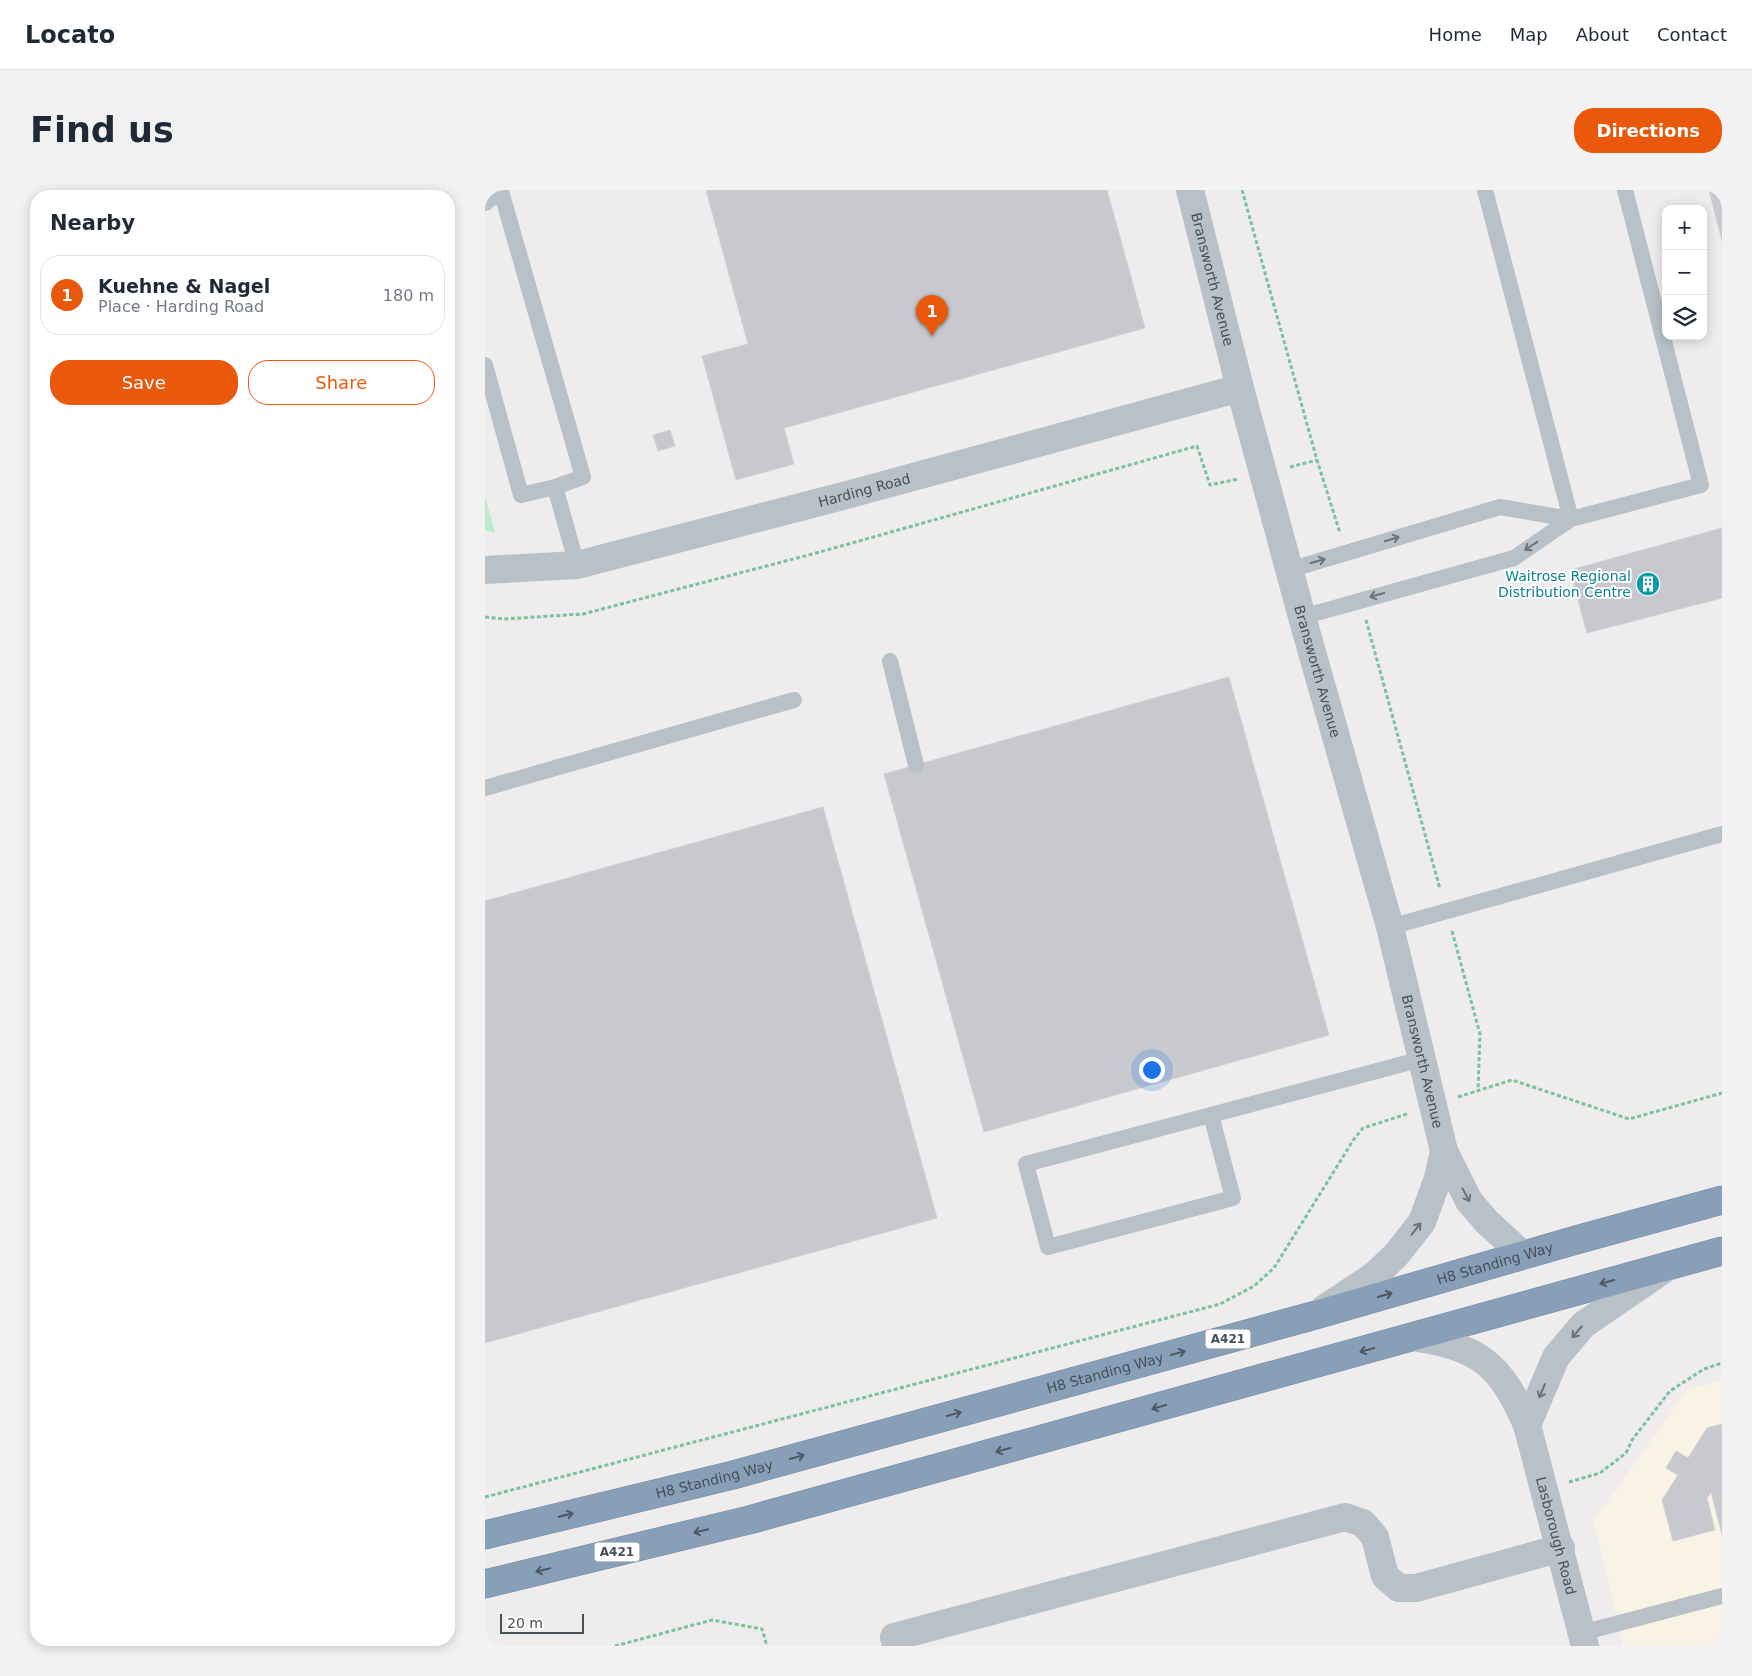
<!DOCTYPE html>
<meta charset="utf-8">
<style>
body{margin:0;font-family:"DejaVu Sans",sans-serif;background:#f2f2f3;color:#1f2937}
.controls{position:absolute;right:15px;top:15px;display:grid;overflow:hidden;border-radius:10px;box-shadow:0 2px 12px #0003}
.controls button{width:45px;height:45px;display:grid;place-items:center;padding:0;border:0;border-bottom:1px solid #e0e1e3;background:#fff;color:#1f2937;font:25px sans-serif}
.scale{position:absolute;left:15px;bottom:12px;width:84px;box-sizing:border-box;padding-left:5px;border:2px solid #465057;border-top:0;font-size:14px;line-height:18px;white-space:nowrap;color:#465057;-webkit-text-stroke:4px #fff;paint-order:stroke}
.you{position:absolute;left:666px;top:879px;width:18px;height:18px;margin:-12px;border:4px solid #fff;border-radius:50%;background:#1a73e8;box-shadow:0 0 0 8px #1a73e833}
.badge{display:grid;place-items:center;width:32px;height:32px;border-radius:50%;background:#ea580c;color:#fff;font-size:16px;font-weight:700}
.pin{position:absolute;translate:-50% -41px;filter:drop-shadow(0 1px 2px #0008)}
.pin::after{content:'';position:absolute;top:26px;width:18px;height:15px;background:inherit;clip-path:polygon(0 0,100% 0,50% 100%)}
.list{margin:0;padding:0;list-style:none}
h2{display:flex;justify-content:space-between;align-items:center;height:65px;margin:0;padding:0 20px;font-size:21px}
h2 small{font-size:16px;font-weight:400;color:#747a83}
.list li{display:grid;grid-template-columns:32px 1fr auto;gap:15px;align-items:center;box-sizing:border-box;height:80px;margin:0 10px 10px;padding:0 10px;border:1px solid #e0e1e3;border-radius:20px}
.list b{display:block;font-size:19px;white-space:nowrap}
.list p{margin:0;font-size:16px;white-space:nowrap;color:#747a83}
.list em{font-size:16px;font-style:normal;color:#747a83}
.actions{display:flex;gap:10px;padding:15px 20px}
.actions a{flex:1;padding:11px 0;border:1px solid #ea580c;border-radius:20px;text-align:center;font-size:18px;color:#ea580c}
.actions .main{background:#ea580c;color:#fff}
.icon{flex:none;width:28px;height:28px;fill:none;stroke:currentColor;stroke-width:2;stroke-linecap:round;stroke-linejoin:round}
.map{position:relative;flex:none;width:1237px;height:1456px;overflow:hidden;border-radius:20px}
header{display:flex;align-items:center;gap:30px;box-sizing:border-box;height:70px;padding:0 25px;background:#fff;border-bottom:1px solid #e0e1e3}
header strong{font-size:24px}
nav{display:flex;gap:28px;margin-inline-start:auto;font-size:18px}
.intro{display:flex;align-items:center;justify-content:space-between;box-sizing:border-box;height:120px;padding:0 30px}
h1{margin:0;font-size:35px}
.button{padding:12px 22px;border-radius:20px;background:#ea580c;color:#fff;font-size:18px;font-weight:700}
main{display:flex;gap:30px;padding:0 30px}
aside{flex:1;background:#fff;border-radius:20px;box-shadow:0 2px 12px #0003}
.map>svg:first-child{display:block}
</style>
<header>
<strong>Locato</strong>
<nav><a>Home</a><a>Map</a><a>About</a><a>Contact</a></nav>
</header>
<div class="intro"><h1>Find us</h1><a class="button">Directions</a></div>
<main>
<aside>
<h2>Nearby<small></small></h2>
<ul class="list">
<li><span class="badge">1</span><div><b>Kuehne &amp; Nagel</b><p>Place · Harding Road</p></div><em>180 m</em></li>
</ul>
<div class="actions"><a class="main">Save</a><a>Share</a></div>
</aside>
<div class="map">
<svg width="1237" height="1456" viewBox="0 0 1237 1456">
<rect width="100%" height="100%" fill="#eeecec"/>
<path fill="#f9f3e5" d="M1237,1190V1456H1138L1109,1330L1202,1200Z"/>
<path fill="#bde9cd" d="M0,307L1,310L10,343L0,340Z"/>
<path fill="#c7c9ce" stroke="#d0d2d7" d="M221,0H622L660,138L299,238L309,274L251,290L217,166L263,154Z
M1224,0H1237V51Z
M185,240L190,256L173,261L168,245Z
M1237,338V408L1102,443L1085,380Z
M744,487L844,845L499,942L399,584Z
M338,617L452,1028L0,1153V711Z
M1237,1234V1345L1226,1302L1222,1308L1230,1340L1188,1351L1177,1310L1193,1285L1181,1278L1191,1261L1203,1268L1222,1238Z"/>
<g fill="none" stroke-linecap="round" stroke-linejoin="round">
<g stroke="#738ba2" stroke-width="29">
<g id="highway">
<path id="s4" d="M0,1345L248,1285L827,1126L1091,1050L1237,1010"/>
<path d="M0,1394L264,1330L1237,1061"/>
</g>
</g>
<path stroke="#79c39d" stroke-width="3" stroke-dasharray="4 2.5" stroke-linecap="butt" d="M757,0L832,270L855,343
M805,277L832,270
M0,427L19,429L98,424L335,362L712,256L725,295L753,289
M881,430L955,699
M967,741L995,844L993,901
M973,907L1027,890L1144,929L1237,903
M1084,1292L1115,1283L1141,1263L1147,1250L1185,1201L1219,1179L1237,1173
M0,1307L735,1114L769,1096L789,1078L869,949L878,938L922,924
M130,1456L227,1430L277,1439L282,1456"/>
<path stroke="#b8c1c7" stroke-width="16" d="M1000,0L1086,329
M0,13L16,1L98,287L70,297L36,305L0,175
M70,297L92,375
M804,380L1015,317L1086,329
M817,427L1029,368L1086,329L1216,295L1140,0
M405,471L431,575
M0,598L309,510
M905,737L1237,644
M726,925L748,1008L563,1057L541,974L937,869
M1096,1443L1237,1406"/>
<g stroke="#b8c1c7" stroke-width="28">
<path id="s1" d="M705,0L755,198L817,427L905,737L959,961L984,1011L1002,1032L1038,1065"/>
<path id="s2" d="M0,380L92,375L358,306L755,198"/>
<path d="M839,1119L890,1085L911,1065L937,1032L953,988L959,961"/>
<path id="s3" d="M927,1147C994,1157 1015,1173 1042,1235L1100,1456"/>
<path d="M1042,1235L1071,1167L1098,1135L1181,1078"/>
<path d="M411,1456L409,1447L860,1327L878,1333L890,1347L900,1386L914,1398H931L1076,1358"/>
</g>
<use href="#highway" stroke="#88a0b7" stroke-width="28"/>
</g>
<defs><path id="oneway-shaft" d="M-6 0H5M1.5-3L5.5 0L1.5 3" fill="none" stroke-width="1.6" stroke-linecap="round" stroke-linejoin="round" transform="scale(1.25)"/></defs>
<g stroke="#687279">
<use href="#oneway-shaft" transform="translate(907 349) rotate(-17)"/>
<use href="#oneway-shaft" transform="translate(1046 356) rotate(146)"/>
<use href="#oneway-shaft" transform="translate(833 371) rotate(-16)"/>
<use href="#oneway-shaft" transform="translate(892 405) rotate(165)"/>
<use href="#oneway-shaft" transform="translate(981 1005) rotate(62)"/>
<use href="#oneway-shaft" transform="translate(931 1039) rotate(-52)"/>
<use href="#oneway-shaft" transform="translate(1092 1142) rotate(130)"/>
<use href="#oneway-shaft" transform="translate(1057 1201) rotate(113)"/>
</g>
<g stroke="#4d5861">
<use href="#oneway-shaft" transform="translate(1122 1092) rotate(164)"/>
<use href="#oneway-shaft" transform="translate(900 1105) rotate(-16)"/>
<use href="#oneway-shaft" transform="translate(882 1160) rotate(165)"/>
<use href="#oneway-shaft" transform="translate(693 1163) rotate(-15)"/>
<use href="#oneway-shaft" transform="translate(674 1217) rotate(165)"/>
<use href="#oneway-shaft" transform="translate(469 1224) rotate(-15)"/>
<use href="#oneway-shaft" transform="translate(518 1260) rotate(165)"/>
<use href="#oneway-shaft" transform="translate(312 1267) rotate(-15)"/>
<use href="#oneway-shaft" transform="translate(81 1325) rotate(-14)"/>
<use href="#oneway-shaft" transform="translate(216 1341) rotate(166)"/>
<use href="#oneway-shaft" transform="translate(58 1380) rotate(166)"/>
</g>
<defs>
<g id="building-disc" transform="scale(1.25)"><circle r="9.5" fill="#0f9aa8" stroke="#fff"/><path d="M-4-6H4V6H1V3H-1V6H-4ZM-2.5-4.3h1.7v1.8h-1.7ZM.8-4.3h1.7v1.8H.8ZM-2.5-1h1.7V.8h-1.7ZM.8-1h1.7V.8H.8Z" fill="#fff"/></g>
</defs>
<g fill-rule="evenodd">
<use href="#building-disc" x="1163" y="394"/>
</g>
<g text-anchor="middle" stroke-width="4" stroke-linejoin="round" paint-order="stroke">
<g fill="#fff" stroke="#7e8489" stroke-width="1">
<rect x="720.5" y="1139.5" width="45" height="19" rx="4"/>
<rect x="109.5" y="1352.5" width="45" height="19" rx="4"/>
</g>
<g font-size="12" font-weight="bold" fill="#465057">
<text x="743" y="1153">A421</text>
<text x="132" y="1366">A421</text>
</g>
<g font-size="14" fill="#465057" stroke="#fff">
<text dy="5" stroke="none"><textPath href="#s1" startOffset="92">Bransworth Avenue</textPath></text>
<text dy="5" stroke="none"><textPath href="#s2" startOffset="389">Harding Road</textPath></text>
<text dy="5" stroke="none"><textPath href="#s1" startOffset="498">Bransworth Avenue</textPath></text>
<text dy="5" stroke="none"><textPath href="#s1" startOffset="902">Bransworth Avenue</textPath></text>
<text dy="5" stroke="none"><textPath href="#s4" startOffset="1046">H8 Standing Way</textPath></text>
<text dy="5" stroke="none"><textPath href="#s4" startOffset="641">H8 Standing Way</textPath></text>
<text dy="5" stroke="none"><textPath href="#s4" startOffset="236">H8 Standing Way</textPath></text>
<text dy="5" stroke="none"><textPath href="#s3" startOffset="269">Lasborough Road</textPath></text>
</g>
<g font-size="14" fill="#0d838f" stroke="#fff" text-anchor="end">
<text x="1146" y="391">Waitrose Regional<tspan x="1146" dy="16">Distribution Centre</tspan></text>
</g>
</g>
</svg>
<div class="controls">
<button>+</button>
<button>−</button>
<button><svg class="icon" aria-label="layers" viewBox="0 0 24 24"><path d="M12 4l9 5-9 5-9-5zM3 14l9 5 9-5"/></svg></button>
</div>
<div class="scale">20 m</div>
<div class="you"></div>
<div class="pin badge" style="left:447px;top:146px">1</div>
</div>
</main>
